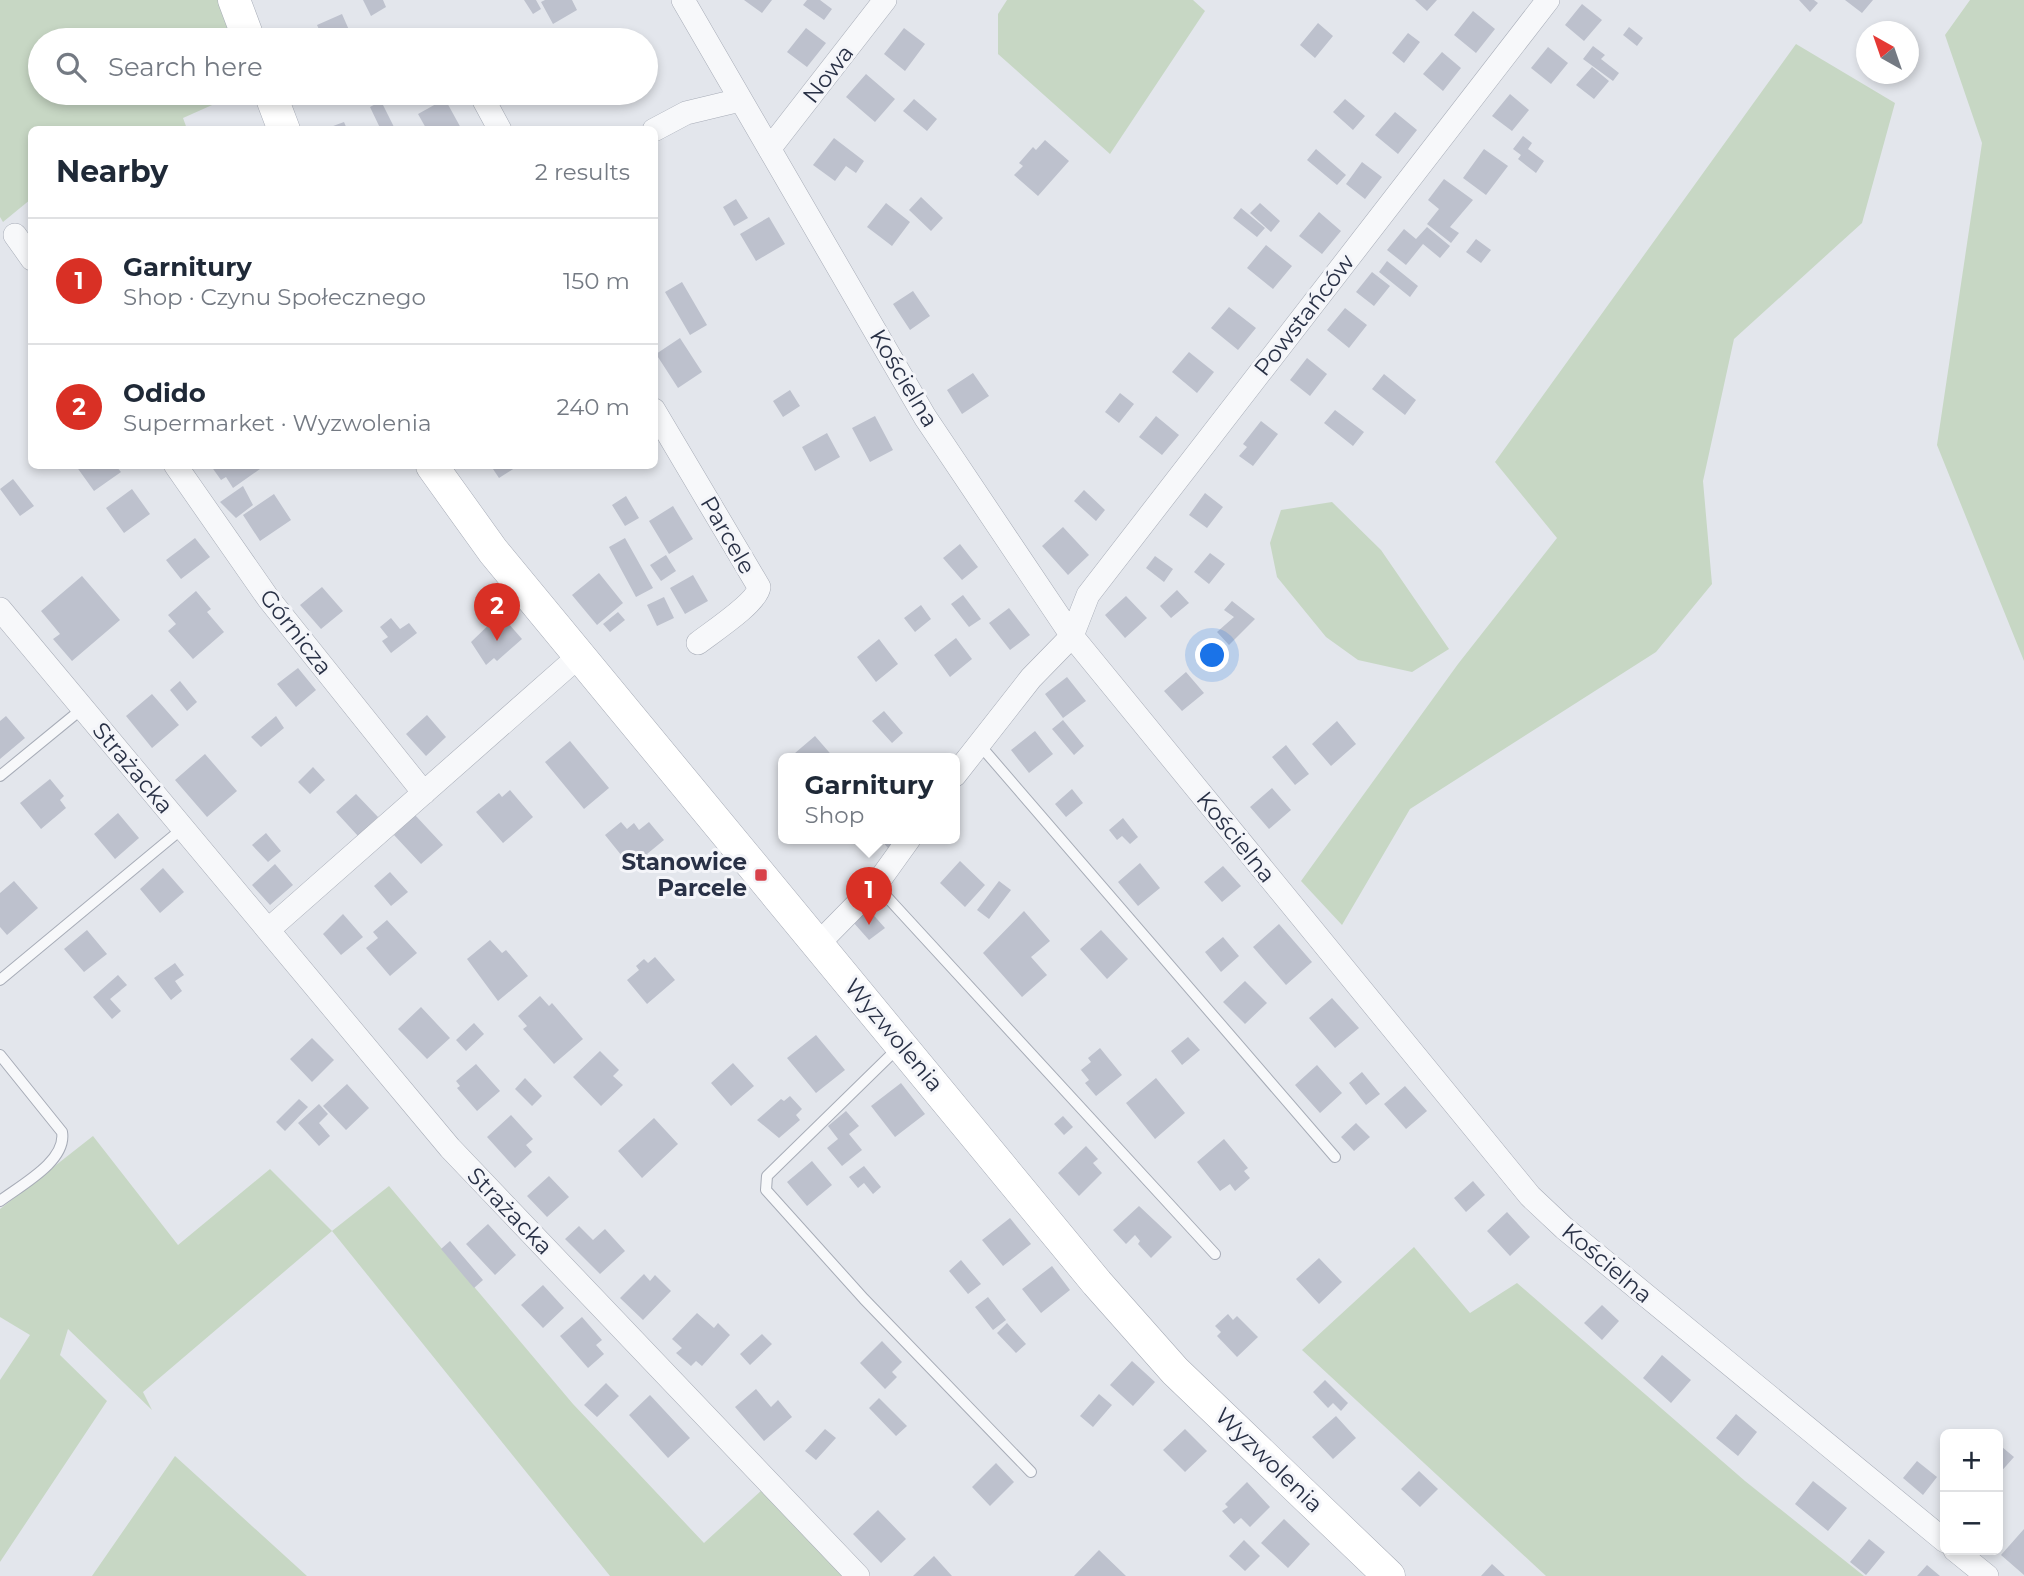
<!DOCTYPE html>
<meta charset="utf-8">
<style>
body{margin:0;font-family:Montserrat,sans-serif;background:#f6f6f7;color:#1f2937}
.controls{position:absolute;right:21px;bottom:21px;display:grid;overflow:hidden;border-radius:10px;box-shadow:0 4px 10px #0003}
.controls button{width:63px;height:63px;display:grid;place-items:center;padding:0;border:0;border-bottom:2px solid #e0e1e3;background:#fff;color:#1f2937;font:35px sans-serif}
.compass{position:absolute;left:1856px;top:21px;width:63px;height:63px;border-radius:50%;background:#fff;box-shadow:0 4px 10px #0003;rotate:320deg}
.you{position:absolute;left:1213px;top:656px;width:24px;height:24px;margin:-18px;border:5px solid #fff;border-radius:50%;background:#1a73e8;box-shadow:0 0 0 10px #1a73e833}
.badge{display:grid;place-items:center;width:46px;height:46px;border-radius:50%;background:#d93025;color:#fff;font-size:23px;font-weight:700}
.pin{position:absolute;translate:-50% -58px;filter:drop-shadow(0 2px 4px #0008)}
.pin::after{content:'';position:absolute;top:37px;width:24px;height:21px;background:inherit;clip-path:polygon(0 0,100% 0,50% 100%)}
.popup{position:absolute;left:778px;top:753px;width:182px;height:91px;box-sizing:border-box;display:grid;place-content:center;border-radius:10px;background:#fff;filter:drop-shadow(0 2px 5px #0005);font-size:23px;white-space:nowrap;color:#747a83}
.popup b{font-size:26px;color:#1f2937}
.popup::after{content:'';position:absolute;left:50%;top:100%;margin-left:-14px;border:14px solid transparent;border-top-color:#fff}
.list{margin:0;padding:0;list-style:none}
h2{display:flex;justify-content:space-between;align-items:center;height:91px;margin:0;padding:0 28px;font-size:30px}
h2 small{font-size:23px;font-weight:400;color:#747a83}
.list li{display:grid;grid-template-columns:46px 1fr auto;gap:21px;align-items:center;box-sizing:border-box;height:126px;padding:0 28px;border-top:2px solid #e0e1e3}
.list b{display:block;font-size:26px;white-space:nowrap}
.list p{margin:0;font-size:23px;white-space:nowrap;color:#747a83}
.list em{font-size:23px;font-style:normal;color:#747a83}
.icon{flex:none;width:38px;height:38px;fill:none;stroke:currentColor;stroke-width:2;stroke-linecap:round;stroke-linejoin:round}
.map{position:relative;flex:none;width:2024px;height:1576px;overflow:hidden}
.search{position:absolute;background:#fff;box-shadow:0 4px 10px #0003;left:28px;top:28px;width:630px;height:77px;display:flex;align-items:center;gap:18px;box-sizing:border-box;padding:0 24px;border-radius:38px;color:#747a83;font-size:26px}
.panel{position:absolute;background:#fff;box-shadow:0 4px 10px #0003;left:28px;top:126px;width:630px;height:343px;border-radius:10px}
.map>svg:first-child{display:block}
</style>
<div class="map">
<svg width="2024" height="1576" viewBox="0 0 2024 1576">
<rect width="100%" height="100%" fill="#e3e6ec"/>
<path fill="#c7d7c4" d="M0,0H219L237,40H40V93H239L183,118L187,129L32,130L31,199L3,222L0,217Z
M1007,0H1193L1205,11L1110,154L998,54V14Z
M1970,0H2024V661L1937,445L1982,143L1945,35Z
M1796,44L1895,103L1862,223L1734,339L1703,481L1712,584L1656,652L1410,809L1342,925L1301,881L1458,664L1557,538L1495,462Z
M1332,502L1381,550L1449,649L1412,672L1358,660L1326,637L1277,577L1270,543L1281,510Z
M93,1136L178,1245L270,1169L332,1231L389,1186L573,1404L704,1543L763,1489L845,1576H610L332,1231L143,1392L152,1410L68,1329L60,1355L107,1401L0,1562V1380L30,1335L0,1317V1209Z
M1414,1247L1470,1313L1517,1283L1745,1481L1864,1576H1546L1302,1350Z
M175,1456L307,1576H92Z"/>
<path fill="#bdc1cd" d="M363,0H383L386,7L371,16Z
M524,0H536L541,9L533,14Z
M545,0H572L577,10L553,24L541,2Z
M744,0H772L762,13Z
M807,0H820L832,9L824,20L803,5Z
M1415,0H1437L1427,11Z
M1799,0H1814L1818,3L1810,12Z
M1845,0H1873L1862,13Z
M1582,4L1602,20L1584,41L1565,25Z
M1473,11L1495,29L1476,53L1454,35Z
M342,14L353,39L324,40L317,25Z
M1318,23L1333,36L1315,58L1300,45Z
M1629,27L1643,38L1637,46L1623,35Z
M806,28L826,43L807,67L787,52Z
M904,28L925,44L905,71L884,54Z
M1408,33L1420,42L1404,63L1392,53Z
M1593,46L1605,55L1601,59L1619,73L1613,81L1583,59Z
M1548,47L1568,63L1551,84L1531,68Z
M1442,52L1461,68L1443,91L1423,74Z
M1592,67L1609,81L1594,99L1576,85Z
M866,74L895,99L875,122L846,97Z
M1510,94L1529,110L1512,131L1492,116Z
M445,99L462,130H427L418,114Z
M914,99L937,119L927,131L903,111Z
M1345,99L1365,116L1353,130L1333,112Z
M381,101L394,127L389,130H381L370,107Z
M1395,112L1417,130L1398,154L1375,135Z
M344,122L347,129H325Z
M1523,136L1532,143L1528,149L1544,161L1536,173L1518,159L1521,155L1513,149Z
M834,138L864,161L856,173L846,166L835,181L813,165Z
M1045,140L1069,161L1038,196L1014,175L1023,166L1019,163L1033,147L1036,150Z
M1316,149L1346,175L1337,185L1307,160Z
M1484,149L1508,166L1486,195L1463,178Z
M1362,162L1382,177L1365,199L1346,184Z
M1444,179L1473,200L1450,227L1459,233L1451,243L1427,224L1439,209L1428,200Z
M921,197L943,218L931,231L909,210Z
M736,199L748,218L734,226L723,207Z
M886,203L910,222L892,246L867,227Z
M1260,203L1280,221L1271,232L1250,213Z
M1241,208L1265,228L1257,237L1233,218Z
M1319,212L1341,231L1322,254L1299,236Z
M769,217L785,244L756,261L740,234Z
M1427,227L1450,246L1440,258L1423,244L1406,265L1387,250L1404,229L1416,239Z
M1476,239L1491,250L1481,263L1466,252Z
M1266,245L1292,266L1273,289L1247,268Z
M1387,261L1418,286L1410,297L1379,272Z
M1372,272L1390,286L1374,306L1356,292Z
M682,282L707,325L690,335L665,292Z
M913,291L930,316L910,330L893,304Z
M1229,307L1256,328L1238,350L1211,328Z
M1345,308L1367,325L1349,348L1327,330Z
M680,338L702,372L678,388L656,354Z
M1189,352L1214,372L1197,393L1172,372Z
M1307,358L1327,374L1310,396L1290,380Z
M973,373L989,396L962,414L947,390Z
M1384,374L1416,400L1405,415L1372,389Z
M790,390L800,406L783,417L773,401Z
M1120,393L1134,404L1119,423L1105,412Z
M1335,410L1364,432L1353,446L1324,423Z
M875,416L893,450L870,462L852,428Z
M1156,416L1179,435L1162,455L1139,437Z
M1261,421L1278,434L1253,466L1239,456L1247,447L1243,444Z
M827,433L840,457L815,471L802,447Z
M76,466H116L121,472L94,491Z
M211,466H257L260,469L233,488L226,477L221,480Z
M491,466H518L499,478Z
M13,479L34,506L20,516L0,489Z
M243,486L253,505L236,518L220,502Z
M132,489L150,514L124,533L106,508Z
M1084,490L1105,510L1096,521L1074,501Z
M1205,493L1223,507L1207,528L1189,515Z
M274,494L291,520L260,541L243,515Z
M626,496L639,518L625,526L612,505Z
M673,506L693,539L669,554L649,521Z
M1063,527L1089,555L1068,575L1042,546Z
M195,538L210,557L181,579L166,560Z
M625,538L653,588L636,597L609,547Z
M960,544L978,567L962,580L943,558Z
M1210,553L1225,564L1209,584L1194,572Z
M666,555L676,571L661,581L650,565Z
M1155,556L1173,569L1164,582L1146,568Z
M599,573L623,603L597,625L572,595Z
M693,575L708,601L685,614L670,588Z
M82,576L120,620L72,661L53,639L60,634L41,611Z
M322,587L343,611L321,629L300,605Z
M1177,590L1189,603L1171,618L1160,606Z
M196,591L211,609L207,612L224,632L193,659L168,631L176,624L168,615Z
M963,595L981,619L969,627L951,604Z
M1126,596L1147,618L1125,638L1105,615Z
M664,597L674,618L657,626L647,605Z
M1232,601L1255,619L1229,645L1217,632L1234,617L1224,610Z
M921,605L931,619L915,632L904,618Z
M1009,608L1030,635L1010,650L989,623Z
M618,612L625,620L610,632L603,624Z
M500,614L522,639L497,661L494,658L486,665L471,642Z
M391,618L400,629L409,623L417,633L391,653L382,641L388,637L380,627Z
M956,638L972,659L950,677L934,655Z
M879,639L898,664L876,682L857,657Z
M298,668L316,690L296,707L277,684Z
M1186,672L1204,693L1182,711L1164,691Z
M1067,677L1086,701L1063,718L1045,694Z
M180,681L197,702L187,711L170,690Z
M152,694L179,725L152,748L126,716Z
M884,711L903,733L892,743L872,721Z
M427,715L446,737L426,756L406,734Z
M6,716L25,738L0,759V721Z
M276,716L284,728L261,747L251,737Z
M1063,720L1084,746L1074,755L1052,729Z
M1337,721L1356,744L1331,766L1312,744Z
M1035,731L1053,754L1029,773L1011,750Z
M815,736L835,759H788Z
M570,741L609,788L584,809L545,762Z
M1286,745L1309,774L1295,785L1272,757Z
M205,754L237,791L207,817L175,780Z
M313,767L325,780L310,794L298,782Z
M50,779L64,796L60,800L66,808L41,829L20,803Z
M1272,788L1291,810L1269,829L1250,807Z
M1072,789L1083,803L1066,817L1055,804Z
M510,790L533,817L503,843L476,812L499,793L502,797Z
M356,794L378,817L358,836L336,812Z
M118,813L139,838L115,859L94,834Z
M415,815L443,845L421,864L394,835Z
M1123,818L1138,837L1130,844L1122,836L1117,840L1109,830Z
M621,822L627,829L634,823L639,830L649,822L664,840L647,854L650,858L634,871L605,835Z
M266,833L281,851L268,862L252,845Z
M880,839H897L888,848Z
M960,861L985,885L965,907L940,883Z
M1140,863L1160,888L1138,906L1118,882Z
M275,864L293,885L270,905L252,885Z
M1223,866L1241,886L1222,902L1204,882Z
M163,868L184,892L160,913L140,889Z
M390,872L408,892L391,906L374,886Z
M14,881L38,908L7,935L0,927V893Z
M999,881L1011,890L989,919L977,910Z
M869,910L885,928L869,940L853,922Z
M1024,911L1050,941L1031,957L1047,975L1022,997L983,953Z
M343,914L363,937L341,955L323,934Z
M387,920L417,953L390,976L366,948L378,938L373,932Z
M1279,924L1312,962L1286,985L1253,947Z
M87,930L107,954L84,972L64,949Z
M1101,930L1128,959L1107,979L1080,949Z
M1223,937L1239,956L1221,972L1205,952Z
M490,940L502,953L506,950L528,976L498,1001L467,959Z
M655,957L675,980L647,1004L627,980L639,970L636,966L644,959L648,963Z
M175,963L184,975L175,981L182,991L171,1000L154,978Z
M118,975L127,985L110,999L121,1011L112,1019L93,997Z
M1245,981L1267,1003L1245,1024L1223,1002Z
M540,996L549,1006L552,1003L583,1039L554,1064L523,1029L527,1026L518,1016Z
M1332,998L1359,1028L1335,1048L1309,1018Z
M421,1007L450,1038L427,1059L398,1029Z
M474,1023L484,1034L466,1051L456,1040Z
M816,1035L845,1070L816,1093L787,1058Z
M1188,1037L1200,1050L1182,1065L1171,1051Z
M312,1038L334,1060L312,1082L290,1059Z
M1100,1048L1122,1075L1096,1096L1085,1083L1089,1080L1081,1070L1091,1062L1088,1058Z
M600,1051L619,1070L613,1076L623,1085L601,1106L573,1077Z
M733,1063L754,1086L731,1106L711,1083Z
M476,1064L500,1091L477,1111L457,1088L460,1086L456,1081Z
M1317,1065L1342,1093L1320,1113L1295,1085Z
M1362,1072L1380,1094L1366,1105L1349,1083Z
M525,1078L542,1096L532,1106L515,1089Z
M1156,1078L1185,1113L1155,1139L1126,1103Z
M901,1083L925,1114L895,1137L871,1106Z
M347,1084L369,1108L346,1130L323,1106Z
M1405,1086L1427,1111L1406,1129L1384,1104Z
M790,1096L802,1109L796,1115L800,1120L779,1138L757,1120L781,1099L784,1101Z
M299,1099L308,1107L285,1131L276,1122Z
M319,1104L328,1114L319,1123L330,1136L319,1146L298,1123Z
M846,1111L859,1126L849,1134L862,1150L842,1166L827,1148L838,1139L828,1126Z
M511,1115L533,1139L526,1145L532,1152L515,1168L487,1137Z
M1063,1116L1073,1127L1064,1135L1054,1124Z
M654,1118L678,1144L642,1178L618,1151Z
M1356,1123L1370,1137L1354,1151L1341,1137Z
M1224,1139L1248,1168L1244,1171L1250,1178L1235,1191L1230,1184L1220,1191L1197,1162Z
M1086,1146L1098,1159L1093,1163L1102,1173L1079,1196L1058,1173Z
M812,1161L832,1185L807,1206L787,1182Z
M864,1166L881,1187L873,1194L864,1183L858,1188L849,1177Z
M549,1176L569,1197L547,1217L527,1196Z
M1473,1181L1485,1195L1466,1212L1454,1198Z
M1139,1206L1172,1237L1151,1258L1138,1244L1140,1241L1135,1235L1126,1244L1113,1230Z
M1507,1212L1530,1237L1510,1256L1487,1231Z
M1010,1218L1031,1244L1003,1266L982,1240Z
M488,1224L516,1255L495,1275L466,1244Z
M579,1226L593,1240L605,1229L625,1251L600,1274L565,1239Z
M450,1241L483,1280L474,1288L441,1249Z
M1319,1258L1342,1282L1319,1304L1296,1279Z
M961,1260L981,1284L968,1294L949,1271Z
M1052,1266L1070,1290L1041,1313L1022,1289Z
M644,1274L650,1281L655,1275L671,1291L643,1320L620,1298Z
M543,1285L564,1308L543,1328L521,1305Z
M988,1297L1006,1320L993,1330L975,1307Z
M1602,1305L1619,1321L1602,1340L1584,1323Z
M697,1313L714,1328L718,1323L730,1335L702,1366L696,1361L691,1366L676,1353L682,1348L672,1339Z
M1228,1314L1233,1320L1237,1316L1258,1337L1237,1357L1217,1336L1221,1332L1215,1326Z
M582,1317L602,1340L596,1345L604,1354L588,1368L560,1336Z
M1007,1323L1026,1344L1016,1353L997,1333Z
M762,1334L772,1344L750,1365L740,1354Z
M882,1341L902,1362L892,1372L897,1377L885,1389L860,1363Z
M1662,1355L1691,1380L1671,1403L1643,1378Z
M1132,1361L1155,1382L1133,1406L1110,1385Z
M1325,1380L1348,1403L1341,1411L1333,1403L1328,1408L1313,1392Z
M606,1383L619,1396L597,1417L584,1405Z
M756,1389L771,1407L778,1400L792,1417L764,1441L735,1407Z
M1099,1394L1112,1405L1093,1427L1080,1416Z
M650,1395L690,1438L668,1458L629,1415Z
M879,1398L907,1426L896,1436L869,1408Z
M1736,1414L1757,1432L1738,1456L1716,1438Z
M1336,1416L1356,1438L1333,1459L1312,1437Z
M825,1429L836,1438L816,1460L805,1451Z
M1185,1429L1207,1451L1185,1472L1163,1450Z
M2002,1447L2014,1457L1998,1475V1452Z
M1917,1461L1937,1477L1923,1495L1903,1478Z
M996,1463L1014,1482L990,1506L972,1487Z
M1419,1471L1438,1489L1420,1507L1401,1489Z
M1813,1481L1847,1508L1828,1531L1795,1504Z
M1247,1482L1270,1507L1250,1527L1241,1518L1234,1524L1222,1511L1228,1507L1225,1504Z
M878,1510L906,1539L881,1563L853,1534Z
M1284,1519L1310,1544L1288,1568L1261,1543Z
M2024,1529V1575L2001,1555Z
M1869,1539L1885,1552L1866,1575L1850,1562Z
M1244,1540L1260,1556L1245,1571L1229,1556Z
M1099,1550L1126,1576H1074Z
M934,1556L952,1576H913Z
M1492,1564L1505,1576H1481Z
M1927,1565L1940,1576H1917Z"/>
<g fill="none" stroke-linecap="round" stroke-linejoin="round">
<g stroke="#a7acb7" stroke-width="12">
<path id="lane" d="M978,743L1335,1157
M0,776L83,708
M876,885L1215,1254
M0,980L183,828
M900,1046L767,1176L766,1190L864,1299L1031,1472
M0,1055L62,1132C67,1161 21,1185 0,1201"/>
</g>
<g stroke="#a7acb7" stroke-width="24">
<path id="street" d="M683,0L925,417L1072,636L1530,1196L1564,1228L1945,1541
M480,93L500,130
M654,130L686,113L740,100
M770,148L885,0
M15,235L32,259
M654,410L759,587C757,603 712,632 698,643
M176,466L268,598L424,793
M0,609L450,1148L858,1576
M955,775L1031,678L1072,636L1088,595L1548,0
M268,930L579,656
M818,944L876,885L909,839
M1955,1550L1987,1576"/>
</g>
<g stroke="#a7acb7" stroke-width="33">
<path id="secondary" d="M234,0L249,40
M270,93L284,130
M432,466L493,551L1097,1283L1175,1371L1389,1576"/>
</g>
<use href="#lane" stroke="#f7f8fa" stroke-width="10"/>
<use href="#street" stroke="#f7f8fa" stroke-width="23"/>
<use href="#secondary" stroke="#fff" stroke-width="32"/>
</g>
<rect fill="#d8414a" stroke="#f4f5f9" stroke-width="2.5" x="754" y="868" width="14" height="14" rx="3.5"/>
<g text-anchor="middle" stroke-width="6" stroke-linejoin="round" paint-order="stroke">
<g font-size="23" fill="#293146" stroke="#f4f5f9">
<text transform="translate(828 74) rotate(-52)" y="8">Nowa</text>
<text transform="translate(1304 315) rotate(-52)" y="8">Powstańców</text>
<text transform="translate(904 378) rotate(59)" y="8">Kościelna</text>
<text transform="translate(728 535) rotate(60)" y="8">Parcele</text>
<text transform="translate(296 632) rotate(52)" y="8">Górnicza</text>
<text transform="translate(133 768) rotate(50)" y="8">Strażacka</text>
<text transform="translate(1236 837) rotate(51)" y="8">Kościelna</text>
<text transform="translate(894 1035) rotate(50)" y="8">Wyzwolenia</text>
<text transform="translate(510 1211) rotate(46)" y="8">Strażacka</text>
<text transform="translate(1607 1263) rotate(40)" y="8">Kościelna</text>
<text transform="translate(1269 1460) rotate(44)" y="8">Wyzwolenia</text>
</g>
<g font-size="23" font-weight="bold" fill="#293146" stroke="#f4f5f9" text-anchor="end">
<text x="747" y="870">Stanowice<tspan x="747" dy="26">Parcele</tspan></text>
</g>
</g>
</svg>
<div class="controls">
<button>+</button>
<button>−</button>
</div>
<svg class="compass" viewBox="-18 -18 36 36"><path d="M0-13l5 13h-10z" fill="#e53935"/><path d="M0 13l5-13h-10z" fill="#747a83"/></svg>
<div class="you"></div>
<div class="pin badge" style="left:869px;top:925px">1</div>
<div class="popup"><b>Garnitury</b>Shop</div>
<div class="pin badge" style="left:497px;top:641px">2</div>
<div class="search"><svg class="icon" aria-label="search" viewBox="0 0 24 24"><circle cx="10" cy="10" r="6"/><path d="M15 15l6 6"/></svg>Search here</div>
<section class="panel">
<h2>Nearby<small>2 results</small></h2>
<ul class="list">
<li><span class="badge">1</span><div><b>Garnitury</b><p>Shop · Czynu Społecznego</p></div><em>150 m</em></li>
<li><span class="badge">2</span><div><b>Odido</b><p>Supermarket · Wyzwolenia</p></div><em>240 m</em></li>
</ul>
</section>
</div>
